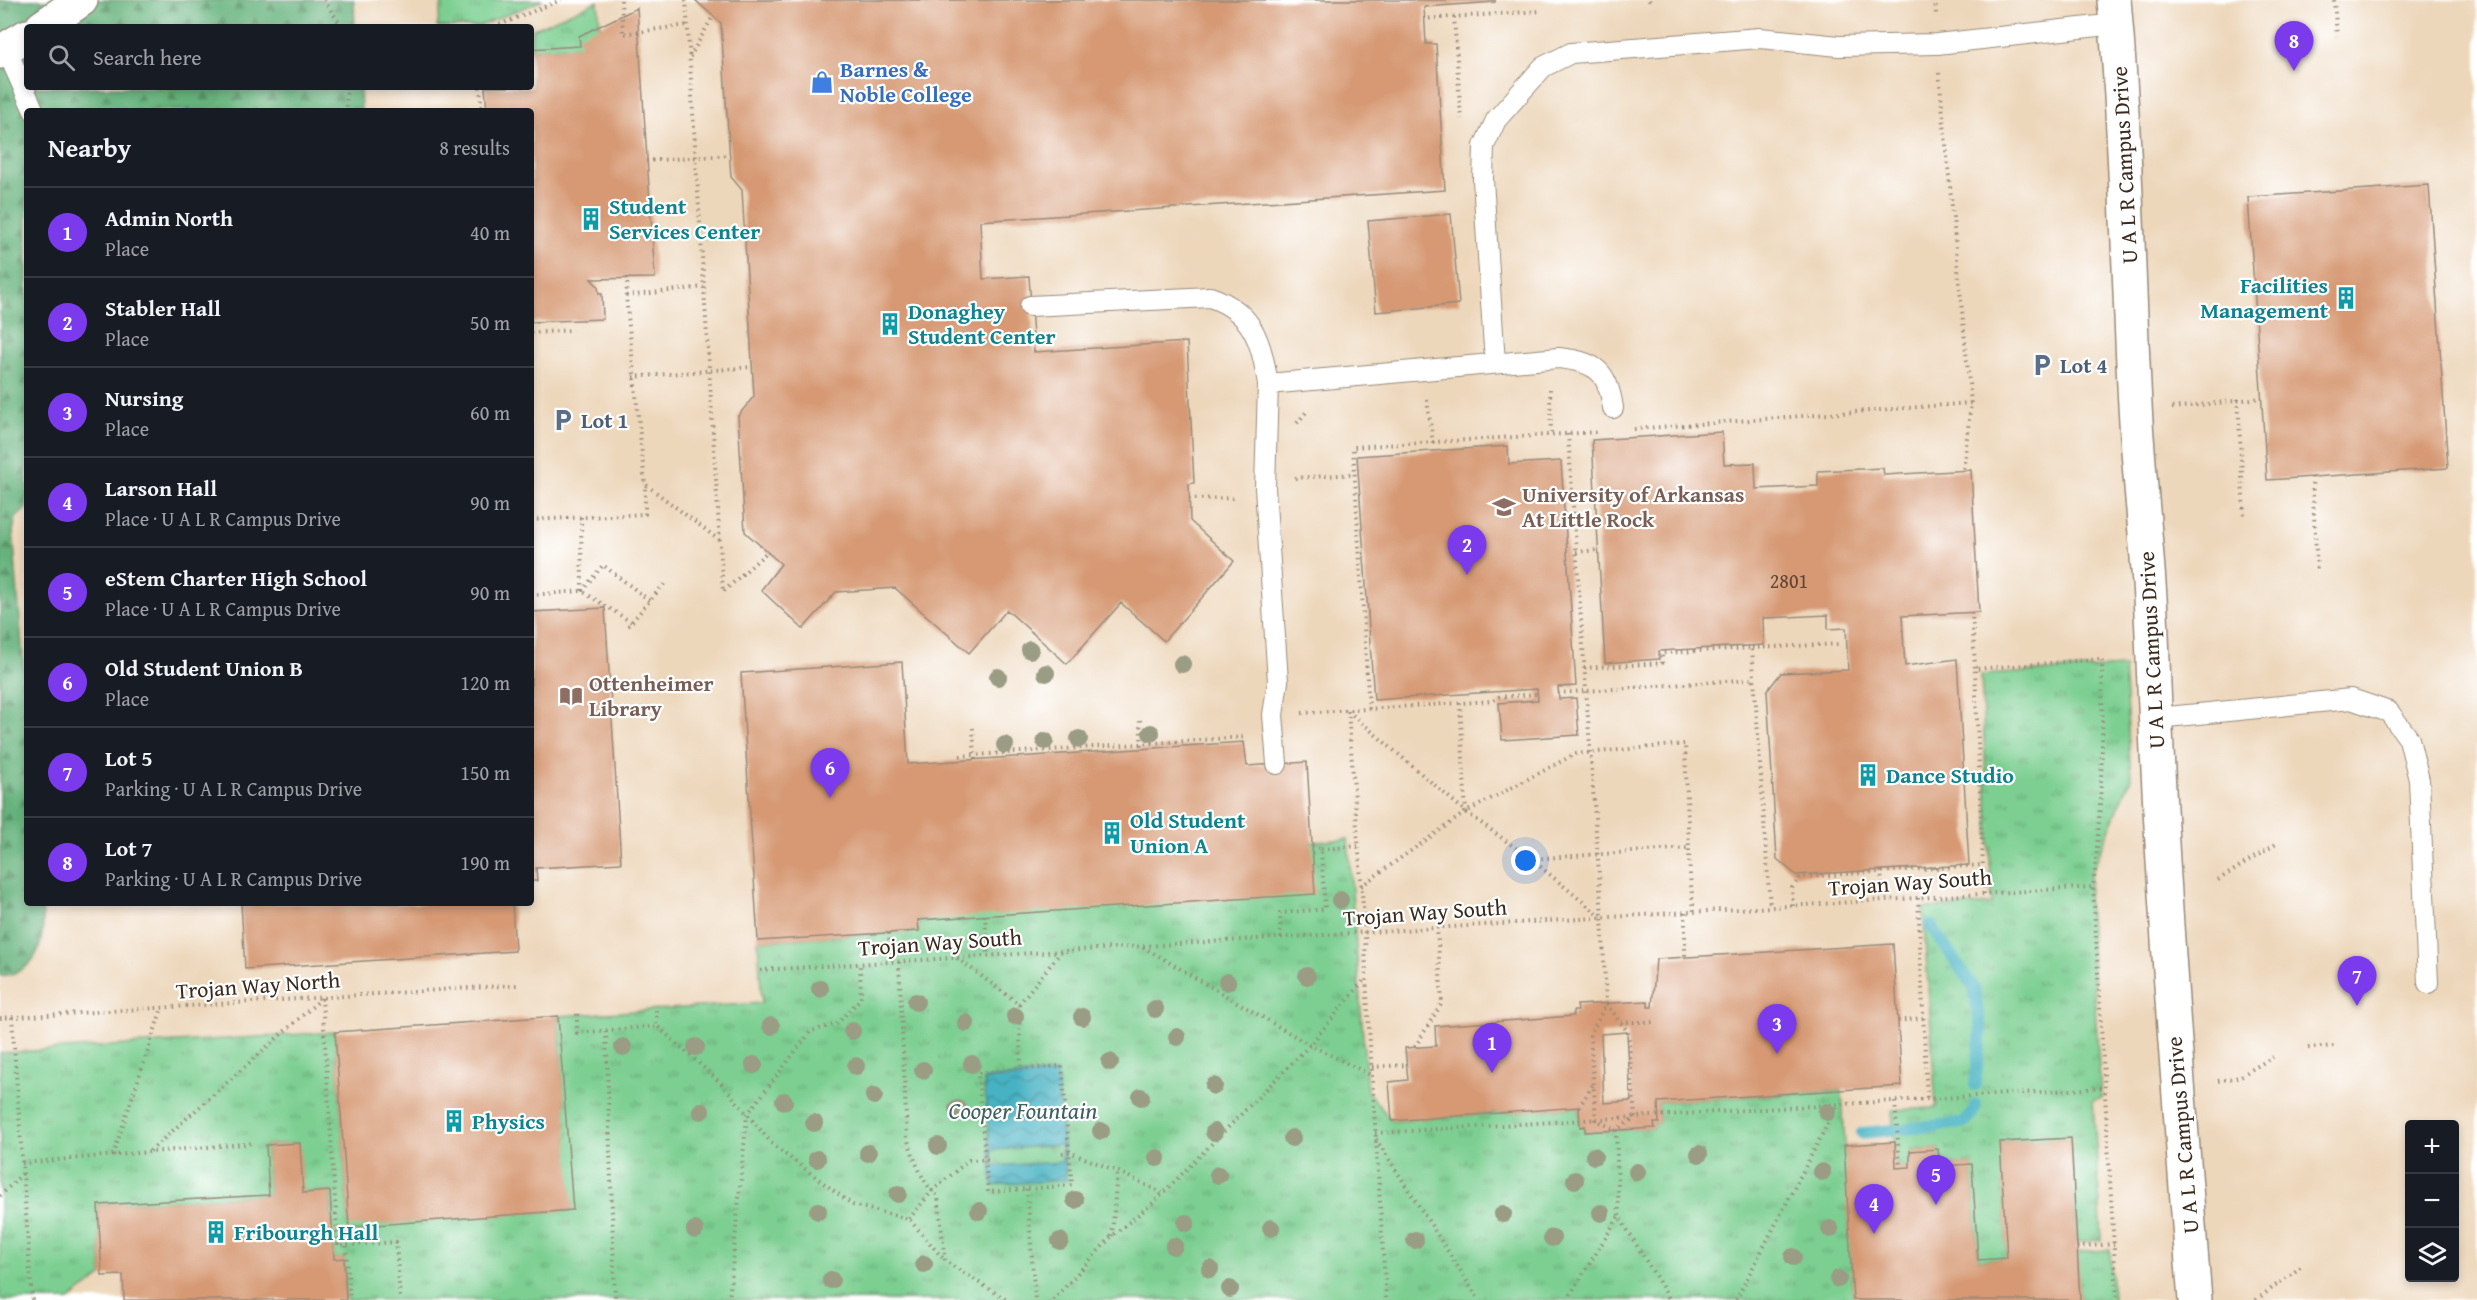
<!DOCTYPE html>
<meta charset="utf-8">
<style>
body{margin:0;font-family:"Gentium Book Plus",serif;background:#20242c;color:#f1f3f6}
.controls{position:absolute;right:18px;bottom:18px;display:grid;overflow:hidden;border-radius:6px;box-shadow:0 3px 9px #0003}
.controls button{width:54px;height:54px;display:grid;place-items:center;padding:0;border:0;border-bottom:2px solid #363941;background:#171b24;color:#f1f3f6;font:30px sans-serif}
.you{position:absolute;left:1526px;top:861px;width:21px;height:21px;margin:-15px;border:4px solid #fff;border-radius:50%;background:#1a73e8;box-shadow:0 0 0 9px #1a73e833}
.badge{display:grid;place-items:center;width:39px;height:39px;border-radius:50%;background:#7c3aed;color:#fff;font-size:20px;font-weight:700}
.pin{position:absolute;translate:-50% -50px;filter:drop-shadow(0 2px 3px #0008)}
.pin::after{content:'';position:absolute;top:32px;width:21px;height:18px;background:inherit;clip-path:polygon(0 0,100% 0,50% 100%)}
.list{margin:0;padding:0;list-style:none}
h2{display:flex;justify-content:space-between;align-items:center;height:78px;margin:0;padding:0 24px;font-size:26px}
h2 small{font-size:20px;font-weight:400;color:#9ea1a6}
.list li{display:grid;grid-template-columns:39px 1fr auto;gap:18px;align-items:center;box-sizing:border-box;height:90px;padding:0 24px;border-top:2px solid #363941}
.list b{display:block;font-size:22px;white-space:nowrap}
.list p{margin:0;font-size:20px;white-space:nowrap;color:#9ea1a6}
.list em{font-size:20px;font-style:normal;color:#9ea1a6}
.icon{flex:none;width:33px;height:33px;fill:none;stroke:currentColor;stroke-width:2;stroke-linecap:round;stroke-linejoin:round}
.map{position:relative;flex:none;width:2477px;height:1300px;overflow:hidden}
.search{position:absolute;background:#171b24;box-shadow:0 3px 9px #0003;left:24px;top:24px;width:510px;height:66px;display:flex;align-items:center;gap:15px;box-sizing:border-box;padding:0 21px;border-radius:6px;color:#9ea1a6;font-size:22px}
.panel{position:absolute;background:#171b24;box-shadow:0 3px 9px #0003;left:24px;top:108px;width:510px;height:798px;border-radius:6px}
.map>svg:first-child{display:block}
</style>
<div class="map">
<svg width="2477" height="1300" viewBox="0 0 2477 1300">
<defs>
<pattern id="grass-tufts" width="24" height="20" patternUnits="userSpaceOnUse" patternTransform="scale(1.5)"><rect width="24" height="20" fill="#7ccf91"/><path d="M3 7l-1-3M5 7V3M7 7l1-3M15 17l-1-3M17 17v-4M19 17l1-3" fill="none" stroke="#67a876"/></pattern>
<pattern id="forest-firs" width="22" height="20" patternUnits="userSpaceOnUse" patternTransform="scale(1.5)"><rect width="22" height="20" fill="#65b27b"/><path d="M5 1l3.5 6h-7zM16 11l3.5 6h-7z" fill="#549164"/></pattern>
<pattern id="water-waves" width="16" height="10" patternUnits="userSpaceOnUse" patternTransform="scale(1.5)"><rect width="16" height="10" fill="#46b2c3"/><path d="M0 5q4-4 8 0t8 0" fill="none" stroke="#3c919e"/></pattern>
</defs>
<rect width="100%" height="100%" fill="#fff"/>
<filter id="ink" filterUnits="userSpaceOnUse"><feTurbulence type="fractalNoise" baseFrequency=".0167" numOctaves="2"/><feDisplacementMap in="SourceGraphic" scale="12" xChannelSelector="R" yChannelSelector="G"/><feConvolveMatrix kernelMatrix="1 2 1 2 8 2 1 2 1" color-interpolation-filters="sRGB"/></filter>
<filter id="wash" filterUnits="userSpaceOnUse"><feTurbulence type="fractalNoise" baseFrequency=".008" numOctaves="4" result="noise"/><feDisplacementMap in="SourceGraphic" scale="24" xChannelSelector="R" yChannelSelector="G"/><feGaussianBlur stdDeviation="1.35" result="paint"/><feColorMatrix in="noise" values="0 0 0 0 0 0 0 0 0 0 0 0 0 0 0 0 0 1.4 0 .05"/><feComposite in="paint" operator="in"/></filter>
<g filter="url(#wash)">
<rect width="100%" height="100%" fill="#f6ead6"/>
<path fill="#edd7bb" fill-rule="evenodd" d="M0,0H2477V1300H0ZM27,27H531V87H27ZM27,111H531V903H27ZM2410,1124H2454V1278H2410Z"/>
<path fill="url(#grass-tufts)" stroke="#5c7c58" stroke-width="1.5" d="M445,0H543L477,27H437L441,6Z
M598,1L600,27L580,46L531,49V30Z
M2124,667L2131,778L2090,876L2088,899L2101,1098L2093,1100L2102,1240L2077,1242L2070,1138L2001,1142L2007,1258L1978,1260L1972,1164L1940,1166L1938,1149L1910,1151V1167L1896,1168L1892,1110L1936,1108L1923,908L1992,904L1981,675Z
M1348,839L1367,1091L1392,1121L1579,1107L1580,1126H1584L1585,1132L1654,1128V1123H1659L1658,1102L1842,1091L1853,1300H346L344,1258L334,1259L330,1191L303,1193L299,1143L266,1145L269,1195L98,1205L102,1276L69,1300H0V1053L335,1032L349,1226L572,1210L558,1016L762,1003L758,941L919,931L918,920L1312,842Z
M2110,1250L2113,1300H2080L2077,1252Z"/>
<path fill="url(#forest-firs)" stroke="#506e4c" stroke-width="1.5" d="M0,0H354L355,27H27V87H360L361,111H27V508L16,518L13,531L27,711V903H42C45,937 42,972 0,976Z"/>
<path fill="url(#water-waves)" stroke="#406e70" stroke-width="1.5" fill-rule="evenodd" d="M1057,1073L1066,1180L993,1185L984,1079ZM1061,1145L1062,1162L993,1166L992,1150Z"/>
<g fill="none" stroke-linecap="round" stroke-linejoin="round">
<path stroke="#46b2c3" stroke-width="12" d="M1930,925L1974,988L1981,1032L1975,1085
M1903,1129L1962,1123L1970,1118L1976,1105
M1862,1133L1893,1130"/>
</g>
<g id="blocks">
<path fill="#d69973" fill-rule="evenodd" d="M695,0H1495V2L1424,7L1426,44H1436L1445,190L980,221L983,279L1029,276L1034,352L1187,342L1194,483L1189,484L1190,521L1234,561L1164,641L1121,603L1067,664L1007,610L969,653L895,588L836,592L803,629L761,590L781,564L745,532L738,416L754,396L742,190L731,177L721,23Z
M637,8L655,278L591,279L598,286L599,294H602L603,319L531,322V111H487L485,87H531V49L580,46L579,36Z
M2429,185L2448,468L2267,480L2248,197Z
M1451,214L1459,304L1376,312L1368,221Z
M1722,432L1724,464L1755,463L1756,489L1818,486V471L1883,468L1884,475L1971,470L1979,612L1902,616L1905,666L1957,659L1969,865L1796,875L1777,859L1767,691L1781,673L1848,670L1846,628L1828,629V615L1763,618L1764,645L1659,651V659L1605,663L1592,440Z
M1508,446L1509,464L1561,461L1576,686L1558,687L1559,699L1576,698L1579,735L1502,740L1499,703L1538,700L1537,689L1374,700L1357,456Z
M605,608L621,863L536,868L537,881H531V612Z
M902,662L908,764L1244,742L1247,766L1307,762L1315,894L918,920L919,931L758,941L741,673Z
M241,903H512L515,951L245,969Z
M1893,944L1902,1086L1658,1102L1659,1123H1654L1655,1128L1585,1132V1126L1580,1127L1579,1107L1392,1121L1389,1082L1408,1080L1405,1048L1436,1046L1435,1026L1573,1016V1011H1578L1577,1005L1648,1001V1007H1652L1656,959ZM1627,1032L1631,1101L1604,1103L1601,1034Z
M558,1016L573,1210L349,1227L335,1032Z
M2071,1138L2080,1300H1853L1844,1145L1895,1142L1896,1168L1910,1167V1151L1938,1149L1940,1166L1972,1164L1978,1260L2007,1258L2000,1142Z
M300,1143L303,1193L330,1191L334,1259L344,1258L346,1300H124L123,1275L102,1276L98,1205L269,1195L266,1145Z"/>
</g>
</g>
<g filter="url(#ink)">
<use href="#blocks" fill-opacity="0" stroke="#988a7a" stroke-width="1.5"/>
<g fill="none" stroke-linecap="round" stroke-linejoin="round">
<g stroke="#988a7a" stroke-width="22">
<path id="service" d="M6,49L34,111
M1030,306L1210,297C1254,312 1261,342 1268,384L1559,358C1596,362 1608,371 1613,408
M1495,363L1483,180L1484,146L1496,120L1543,67L1571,53L1760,38L1839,46L1937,44L2116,24
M1268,384L1265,488L1278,681L1273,715L1277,764
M2157,718L2351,699L2389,712L2409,739L2419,780L2428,983"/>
</g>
<g stroke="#988a7a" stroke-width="36">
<path id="minor" d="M2114,0C2126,135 2128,270 2135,405C2139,482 2149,558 2152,634C2160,856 2177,1078 2195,1300
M42,27L81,0
M0,52L27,36"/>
</g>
<path stroke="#988a7a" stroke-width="4" stroke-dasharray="1.5 4.5" stroke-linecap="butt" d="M324,0L342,27
M621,0L623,34L687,25
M686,0L723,592
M1649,0L1650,2
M1935,0L1936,14
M2334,0L2337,36
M1454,17L1461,119
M1423,19L1541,11
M494,27L561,0
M690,57L713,16
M1939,73L1971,403L1963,471
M346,87L347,111
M480,87L482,111
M628,277L626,296L645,484L719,540
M626,296L704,287
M531,333L573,330
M633,377L751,367
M1550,389L1551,436
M2238,399L2244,516
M1427,400L1433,443
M2172,408L2261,398
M1297,423L1308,410
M1634,429L1971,403
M1568,434L1602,917L1606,1004L1590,1035L1596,1120L1616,1130
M2312,477L2317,571
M1295,478L1355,474
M1189,499L1236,498
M581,517L582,591
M531,520L645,514V484
M1576,552L1598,550
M582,591L603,565L650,601
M724,591L768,551
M531,595L582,591L631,622
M1972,612L1975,668
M628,626L665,583
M1752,648L1840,644
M1584,668L1662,663V653L1752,648L1770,907
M1558,693L1754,679
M1460,703L1466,812
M1369,709L1353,447L1597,432
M1348,710L1365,932L1366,979L1386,1300
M1348,711L1466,812L1531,859L1689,848
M1302,713L1493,701L1499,697L1537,694
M1140,720L1142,749
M973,728L975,760
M960,756L1245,737
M1321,849L1358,846
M1531,859L1601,917
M1881,871L1883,900
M2218,880L2276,844
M1361,886L1466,812L1575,754L1685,744L1690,876L1694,912
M1984,894L1975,669L2102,659C2103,736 2102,811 2093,887L2117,1300
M1918,898L1927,1100
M1793,906L1792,888L1800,877L1982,865
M1685,912V958
M985,915L988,956
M889,933L891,962
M1281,938L1280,913L1325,909L1321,849L1312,848
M1143,947L1310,1045L1373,1076
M957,958L1019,1004L1021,1070
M899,962L907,1138C914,1157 921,1183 938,1196L945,1261L1007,1300
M760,970L2093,887
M322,998L338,1246L396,1242L400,1300
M1019,1004L1061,952
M1606,1004L1628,1032L1635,1118L1616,1130
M656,1010L657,1026L722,1084L773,1145L853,1205L909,1219L945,1261
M577,1014V1033L657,1026
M12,1017L32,1300
M0,1018L517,985
M1898,1021L1923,1018
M1621,1022H1653
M606,1031L615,1300
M1415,1047L1442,1003L1437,928
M2308,1048L2335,1046
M1062,1066L1072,1185L988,1192L978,1073Z
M1372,1067L1406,1065
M2218,1081L2239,1077L2273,1057
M1895,1102L1900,1168
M1579,1107L1593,1085
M1616,1130L1619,1216L1670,1300
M1375,1133L2104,1088
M1376,1139L1479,1300
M150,1151L322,998
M1062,1153L1069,1152L1117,1171L1162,1193
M113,1155L162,1008
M22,1163L255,1143
M1027,1189L1035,1300
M0,1196L23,1173
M909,1219L932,1191L969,1160L992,1159
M1112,1236L1117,1171
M346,1246L350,1300
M2077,1247L2114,1244
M729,1300L747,1115L811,1031L837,1024L861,998L860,964
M1053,1300L1112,1236L1154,1202L1310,1045L1365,979
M1567,1300L1619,1216
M1736,1300L1837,1106
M2256,1300L2301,1267"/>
<use href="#service" stroke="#fff" stroke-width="20"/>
<use href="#minor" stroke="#fff" stroke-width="33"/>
<path stroke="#988a7a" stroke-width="4" stroke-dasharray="1.5 4.5" stroke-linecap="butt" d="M646,161L730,155"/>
</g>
<g fill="#9a9c84">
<circle cx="1030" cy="650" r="9"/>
<circle cx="1182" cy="664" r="9"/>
<circle cx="1046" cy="673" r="9"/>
<circle cx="998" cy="677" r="9"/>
<circle cx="1151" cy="733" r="9"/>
<circle cx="1079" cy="739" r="9"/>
<circle cx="1045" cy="741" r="9"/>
<circle cx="1005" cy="745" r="9"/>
<circle cx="1340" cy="900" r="9"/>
<circle cx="1307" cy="976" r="9"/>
<circle cx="1227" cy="982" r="9"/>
<circle cx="820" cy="989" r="9"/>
<circle cx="916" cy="1002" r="9"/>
<circle cx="1155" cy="1009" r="9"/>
<circle cx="1015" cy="1016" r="9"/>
<circle cx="1082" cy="1017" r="9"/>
<circle cx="966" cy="1023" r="9"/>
<circle cx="771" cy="1026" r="9"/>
<circle cx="852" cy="1031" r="9"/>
<circle cx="1177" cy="1037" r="9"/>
<circle cx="623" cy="1047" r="9"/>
<circle cx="696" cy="1047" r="9"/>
<circle cx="1110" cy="1062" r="9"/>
<circle cx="972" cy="1064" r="9"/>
<circle cx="754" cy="1065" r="9"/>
<circle cx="856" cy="1066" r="9"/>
<circle cx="923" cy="1070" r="9"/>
<circle cx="1214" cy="1086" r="9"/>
<circle cx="874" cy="1096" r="9"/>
<circle cx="1141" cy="1097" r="9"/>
<circle cx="784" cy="1101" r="9"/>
<circle cx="957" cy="1109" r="9"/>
<circle cx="701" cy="1111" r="9"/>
<circle cx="1827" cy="1112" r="9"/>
<circle cx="814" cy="1123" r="9"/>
<circle cx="1101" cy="1131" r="9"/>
<circle cx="1214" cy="1132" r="9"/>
<circle cx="1292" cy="1138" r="9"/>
<circle cx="938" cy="1146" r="9"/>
<circle cx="868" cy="1153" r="9"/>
<circle cx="1699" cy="1154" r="9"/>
<circle cx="1594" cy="1156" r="9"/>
<circle cx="1157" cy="1158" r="9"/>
<circle cx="817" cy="1159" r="9"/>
<circle cx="1637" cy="1172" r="9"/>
<circle cx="1822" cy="1172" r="9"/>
<circle cx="1218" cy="1175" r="9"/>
<circle cx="1575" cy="1180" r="9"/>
<circle cx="898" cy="1194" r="9"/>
<circle cx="1075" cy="1200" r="9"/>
<circle cx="818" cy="1211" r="9"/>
<circle cx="979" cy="1211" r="9"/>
<circle cx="1601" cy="1213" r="9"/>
<circle cx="1503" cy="1214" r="9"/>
<circle cx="1186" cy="1223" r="9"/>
<circle cx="1271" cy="1228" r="9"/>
<circle cx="1830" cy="1229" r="9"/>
<circle cx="695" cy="1230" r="9"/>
<circle cx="1552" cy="1238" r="9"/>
<circle cx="1415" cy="1240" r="9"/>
<circle cx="1060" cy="1241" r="9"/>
<circle cx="1174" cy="1246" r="9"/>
<circle cx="1793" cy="1257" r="9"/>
<circle cx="924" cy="1264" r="9"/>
<circle cx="1210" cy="1269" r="9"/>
<circle cx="1838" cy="1279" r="9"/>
<circle cx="831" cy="1280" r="9"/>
<circle cx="1230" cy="1289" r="9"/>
</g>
</g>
<defs>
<g id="shop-bare" transform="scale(1.8)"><path d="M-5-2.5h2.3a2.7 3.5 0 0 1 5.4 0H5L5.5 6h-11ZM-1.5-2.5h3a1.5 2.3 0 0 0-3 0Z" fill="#3f7fe0" stroke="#fff" stroke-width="2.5" paint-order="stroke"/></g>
<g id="building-bare" transform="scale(1.8)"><path d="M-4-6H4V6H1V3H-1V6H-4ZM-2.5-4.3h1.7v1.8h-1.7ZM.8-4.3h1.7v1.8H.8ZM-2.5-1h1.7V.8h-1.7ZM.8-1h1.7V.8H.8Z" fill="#0f9aa8" stroke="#fff" stroke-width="2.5" paint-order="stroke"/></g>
<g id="parking-bare" transform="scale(1.8)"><path d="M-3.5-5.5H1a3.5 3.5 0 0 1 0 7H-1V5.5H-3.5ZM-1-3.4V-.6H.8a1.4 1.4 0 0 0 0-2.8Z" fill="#5c6f8a" stroke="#fff" stroke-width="2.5" paint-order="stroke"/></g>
<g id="university-bare" transform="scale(1.8)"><path d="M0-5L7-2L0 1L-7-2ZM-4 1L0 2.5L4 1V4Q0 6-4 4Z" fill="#8d6e63" stroke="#fff" stroke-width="2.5" paint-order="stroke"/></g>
<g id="library-bare" transform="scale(1.8)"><path d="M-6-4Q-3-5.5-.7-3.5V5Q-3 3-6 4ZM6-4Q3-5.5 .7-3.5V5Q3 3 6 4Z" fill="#8d6e63" stroke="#fff" stroke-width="2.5" paint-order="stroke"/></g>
</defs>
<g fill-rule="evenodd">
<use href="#shop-bare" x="822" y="82"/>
<use href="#building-bare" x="591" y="219"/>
<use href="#building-bare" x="2346" y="298"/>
<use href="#building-bare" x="890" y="324"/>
<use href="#parking-bare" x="2042" y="365"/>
<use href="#parking-bare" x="563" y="420"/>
<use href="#university-bare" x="1504" y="507"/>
<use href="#library-bare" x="571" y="696"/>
<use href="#building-bare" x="1868" y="775"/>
<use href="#building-bare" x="1112" y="833"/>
<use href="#building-bare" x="454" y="1121"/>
<use href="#building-bare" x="216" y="1232"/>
</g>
<g text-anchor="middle" stroke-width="4.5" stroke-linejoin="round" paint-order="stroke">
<g font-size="20" fill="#624633">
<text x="1789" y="588">2801</text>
</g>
<g font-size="22" font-weight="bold" fill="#366cbe" stroke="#fff" text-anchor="start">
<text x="840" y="77">Barnes &amp;<tspan x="840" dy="25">Noble College</tspan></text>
</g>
<g font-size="22" fill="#3b2a1e" stroke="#fff">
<text transform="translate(2124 165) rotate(-93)" y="8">U A L R Campus Drive</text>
<text transform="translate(2151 650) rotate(-93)" y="8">U A L R Campus Drive</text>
<text transform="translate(1910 882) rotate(-4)" y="8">Trojan Way South</text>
<text transform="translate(1425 912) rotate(-4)" y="8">Trojan Way South</text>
<text transform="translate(940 942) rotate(-4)" y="8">Trojan Way South</text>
<text transform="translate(258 985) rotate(-4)" y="8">Trojan Way North</text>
<text transform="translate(2182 1135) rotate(-95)" y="8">U A L R Campus Drive</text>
</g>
<g font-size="22" font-weight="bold" fill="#0d838f" stroke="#fff" text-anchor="start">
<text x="609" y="214">Student<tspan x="609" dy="25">Services Center</tspan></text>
<text x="2328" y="293" text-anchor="end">Facilities<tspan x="2328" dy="25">Management</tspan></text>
<text x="908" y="319">Donaghey<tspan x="908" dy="25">Student Center</tspan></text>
<text x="1886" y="783">Dance Studio</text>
<text x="1130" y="828">Old Student<tspan x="1130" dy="25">Union A</tspan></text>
<text x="472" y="1129">Physics</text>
<text x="234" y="1240">Fribourgh Hall</text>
</g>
<g font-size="22" font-weight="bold" fill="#4e5e75" stroke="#fff" text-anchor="start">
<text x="2060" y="373">Lot 4</text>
<text x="581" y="428">Lot 1</text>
</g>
<g font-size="22" font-weight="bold" fill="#785e54" stroke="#fff" text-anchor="start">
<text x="1522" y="502">University of Arkansas<tspan x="1522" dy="25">At Little Rock</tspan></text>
<text x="589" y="691">Ottenheimer<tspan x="589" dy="25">Library</tspan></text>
</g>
<g font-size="24" font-style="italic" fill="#3f6060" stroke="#fff">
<text x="1023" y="1119">Cooper Fountain</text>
</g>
</g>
</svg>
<div class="controls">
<button>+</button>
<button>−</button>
<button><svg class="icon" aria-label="layers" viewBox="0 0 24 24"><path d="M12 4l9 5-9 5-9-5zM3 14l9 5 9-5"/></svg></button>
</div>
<div class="you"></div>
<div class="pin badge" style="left:1492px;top:1073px">1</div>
<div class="pin badge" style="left:1467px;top:575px">2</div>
<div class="pin badge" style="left:1777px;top:1054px">3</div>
<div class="pin badge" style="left:1874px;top:1234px">4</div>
<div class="pin badge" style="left:1936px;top:1205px">5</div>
<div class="pin badge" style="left:830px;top:798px">6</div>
<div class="pin badge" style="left:2357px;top:1006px">7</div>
<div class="pin badge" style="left:2294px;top:71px">8</div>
<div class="search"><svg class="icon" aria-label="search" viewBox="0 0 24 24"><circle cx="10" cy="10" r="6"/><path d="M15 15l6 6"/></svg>Search here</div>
<section class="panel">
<h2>Nearby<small>8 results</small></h2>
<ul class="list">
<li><span class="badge">1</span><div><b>Admin North</b><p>Place</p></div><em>40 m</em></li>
<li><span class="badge">2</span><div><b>Stabler Hall</b><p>Place</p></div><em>50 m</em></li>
<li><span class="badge">3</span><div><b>Nursing</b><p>Place</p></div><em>60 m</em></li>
<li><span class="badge">4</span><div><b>Larson Hall</b><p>Place · U A L R Campus Drive</p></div><em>90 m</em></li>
<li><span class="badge">5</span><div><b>eStem Charter High School</b><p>Place · U A L R Campus Drive</p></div><em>90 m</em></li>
<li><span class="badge">6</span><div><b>Old Student Union B</b><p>Place</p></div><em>120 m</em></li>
<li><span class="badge">7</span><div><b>Lot 5</b><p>Parking · U A L R Campus Drive</p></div><em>150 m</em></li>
<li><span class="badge">8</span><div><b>Lot 7</b><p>Parking · U A L R Campus Drive</p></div><em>190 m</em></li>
</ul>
</section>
</div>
